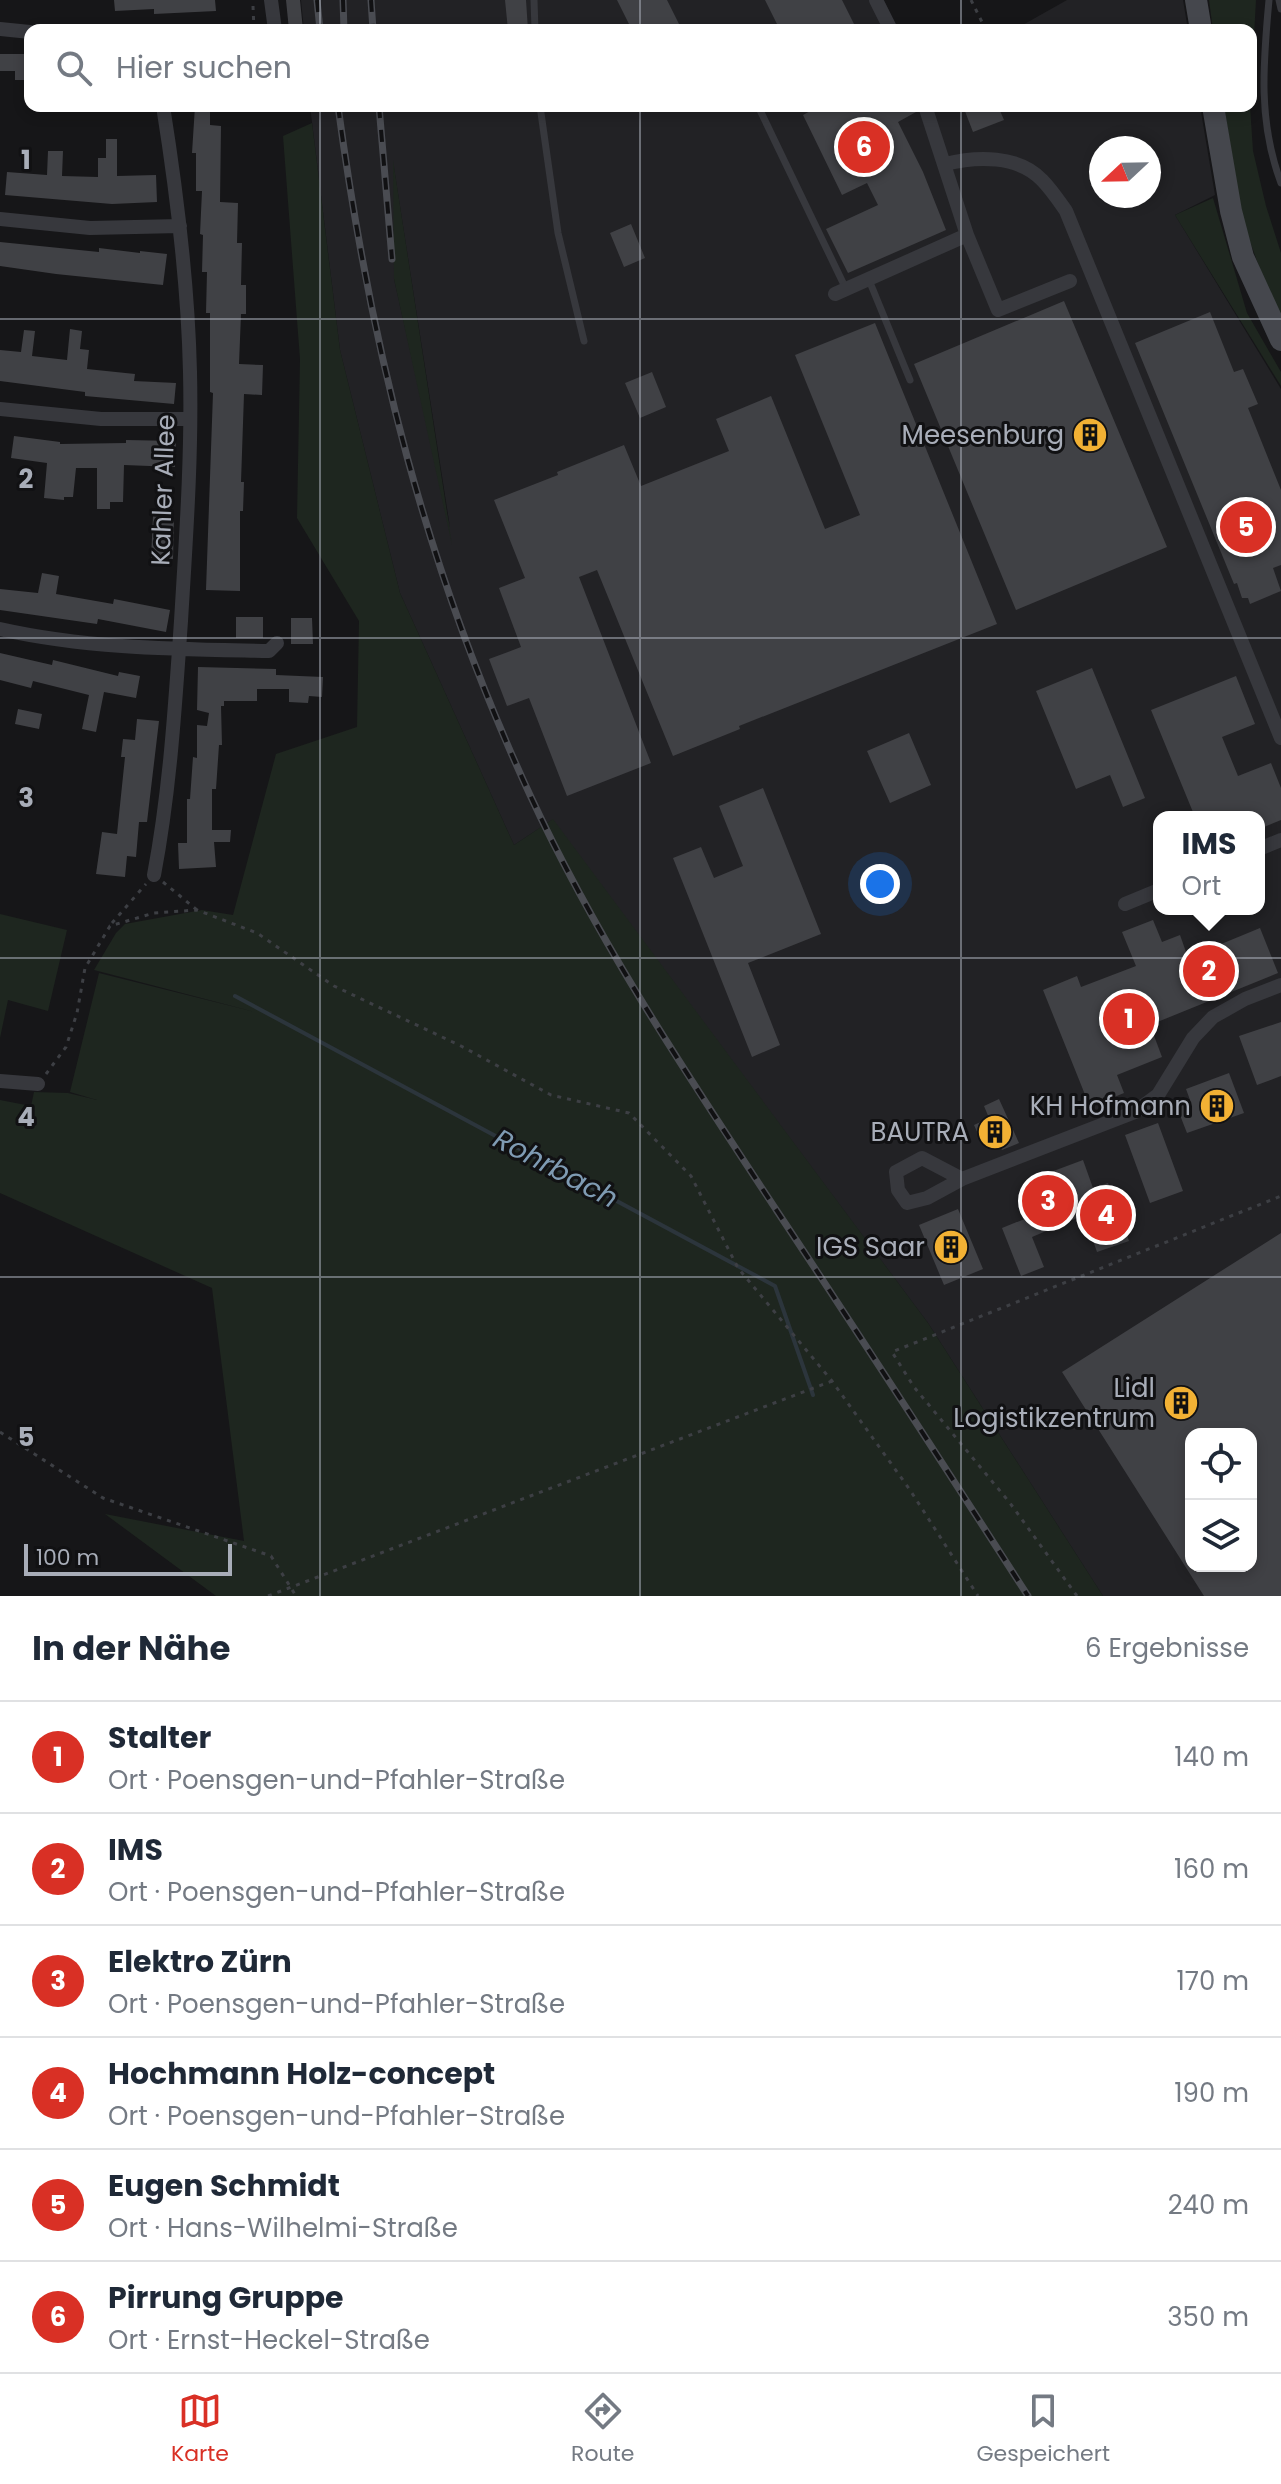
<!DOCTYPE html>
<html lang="de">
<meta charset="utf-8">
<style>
body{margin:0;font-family:Poppins,sans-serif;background:#f2f2f3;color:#1f2937}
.controls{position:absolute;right:24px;bottom:24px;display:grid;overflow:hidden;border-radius:16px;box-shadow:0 4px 12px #0003}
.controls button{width:72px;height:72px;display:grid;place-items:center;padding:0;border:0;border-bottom:2px solid #e0e1e3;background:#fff;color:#1f2937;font:40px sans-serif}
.compass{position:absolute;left:1089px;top:136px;width:72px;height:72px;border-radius:50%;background:#fff;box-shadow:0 4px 12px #0003;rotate:248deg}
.scale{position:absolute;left:24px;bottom:20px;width:208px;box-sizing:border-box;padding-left:8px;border:4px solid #a8adb8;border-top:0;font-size:22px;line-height:28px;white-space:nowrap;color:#a8adb8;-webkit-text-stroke:6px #111113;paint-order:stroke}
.you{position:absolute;left:880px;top:884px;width:28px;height:28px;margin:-20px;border:6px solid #fff;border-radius:50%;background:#1a73e8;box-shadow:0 0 0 12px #1a73e833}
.badge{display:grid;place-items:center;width:52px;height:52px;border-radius:50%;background:#d93025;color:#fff;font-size:26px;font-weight:700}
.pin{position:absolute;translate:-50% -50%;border:4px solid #fff;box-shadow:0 2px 8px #0006}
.popup{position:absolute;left:1153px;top:811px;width:112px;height:104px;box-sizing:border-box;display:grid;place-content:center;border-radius:16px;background:#fff;filter:drop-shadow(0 2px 6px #0005);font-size:26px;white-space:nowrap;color:#747a83}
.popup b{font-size:30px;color:#1f2937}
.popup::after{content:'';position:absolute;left:50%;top:100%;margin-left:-16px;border:16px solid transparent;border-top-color:#fff}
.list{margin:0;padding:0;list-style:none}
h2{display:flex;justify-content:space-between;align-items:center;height:104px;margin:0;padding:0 32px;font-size:34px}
h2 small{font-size:26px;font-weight:400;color:#747a83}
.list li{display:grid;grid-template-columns:52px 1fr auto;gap:24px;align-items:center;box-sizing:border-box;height:112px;padding:0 32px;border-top:2px solid #e0e1e3}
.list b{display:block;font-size:30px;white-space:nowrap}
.list p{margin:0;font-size:26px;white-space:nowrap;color:#747a83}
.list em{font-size:26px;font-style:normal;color:#747a83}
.icon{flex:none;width:44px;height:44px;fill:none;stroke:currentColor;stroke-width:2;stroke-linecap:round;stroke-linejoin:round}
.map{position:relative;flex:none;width:1281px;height:1596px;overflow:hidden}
.search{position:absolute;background:#fff;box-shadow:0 4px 12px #0003;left:24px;right:24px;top:24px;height:88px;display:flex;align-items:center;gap:20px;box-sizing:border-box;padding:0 28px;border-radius:16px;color:#747a83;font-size:30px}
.sheet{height:776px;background:#fff}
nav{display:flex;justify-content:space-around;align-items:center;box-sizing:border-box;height:112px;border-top:2px solid #e0e1e3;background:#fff;font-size:22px;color:#747a83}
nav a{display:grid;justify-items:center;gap:4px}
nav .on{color:#d93025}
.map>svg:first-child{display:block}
</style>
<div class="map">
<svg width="1281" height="1596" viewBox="0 0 1281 1596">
<rect width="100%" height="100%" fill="#161618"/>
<path fill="#222225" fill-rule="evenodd" d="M301,0H879L894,30H304Z
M1067,0H1183L1188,30H1014Z
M310,106H1200L1215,195L1175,215L1281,389V1596H1103L928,1323L552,820L514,845L400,593L340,350ZM1101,148H1149V196H1101ZM394,168L450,527L394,279ZM1159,817H1259V909H1159ZM1191,1434H1251V1566H1191Z"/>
<path fill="#1e261f" d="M1209,0H1256L1251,89V30H1213Z
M1224,106H1250L1253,151L1266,206L1281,253V318L1265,283L1243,222Z
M312,123L340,350L400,593L514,845L553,819L928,1323L1103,1596H216L105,1514L244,1541L212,1288L0,1193V1100L31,1106L34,1092L68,1093L97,1100L70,1092L99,973L255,1012L94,970L116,933L125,924L202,910L233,915L276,754L357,727L359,621L297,518L300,359L283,136Z
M393,160L452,545L394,279Z
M1213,198L1247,313L1281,372V386L1175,215Z
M0,914L67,930L48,1011L8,1000L0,1038Z"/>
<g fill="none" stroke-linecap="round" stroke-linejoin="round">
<path stroke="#2c353c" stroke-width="4" d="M235,996L775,1286L813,1395"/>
</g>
<path fill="#404145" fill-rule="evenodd" d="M114,0H215L216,11L154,14V9L115,11Z
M286,0H300L303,30H289Z
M505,0H526L528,30H508Z
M617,0H667L682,30H632Z
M765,0H842L857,30H780Z
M0,54H30V80H15V71H0Z
M195,106H210V125L221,126L220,202L238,203L237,243H242L241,285H246V314H241L239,364L263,365L262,395L244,394L241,482H244L243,511H240V591L206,590L213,393L210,392V313H206L207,272H202L203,235L200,234L202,191H196V153H192Z
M812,106H915L916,112L898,122L923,172L946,230L848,273L826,229L878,205L867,183L842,195L803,115L814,109Z
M963,106H998L1004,120L973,132Z
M106,139H117V176L156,175L157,202L112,204L5,195L7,172L47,175L48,151H63L62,176L98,177V158H106Z
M631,224L645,258L624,267L610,233Z
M0,242L99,252V248L140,253V251L167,254L163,285L56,274L0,266Z
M1064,301L1167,547L1016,610L914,364Z
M1210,312L1234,372L1243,369L1258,404L1248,408L1281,490V565L1273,568L1281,591L1250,604L1248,598H1242L1237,583L1234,584L1135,343Z
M875,323L997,624L739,726L740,729L673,756L597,570L579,577L651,763L567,796L529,698L507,706L489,659L521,647L499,588L525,578L494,500L558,475L557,472L624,445L641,486L729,451L716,419L771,396L825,529L860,515L795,355Z
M70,329L82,331L80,349L89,350L87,369L135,374L134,381L176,383L174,404L85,396V392L0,381V350L21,352L24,330L35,331L32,356L67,360Z
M652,372L666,407L640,418L625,383Z
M14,436L60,442V444L126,443V440L176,441L175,467L124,465L123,502H110V509H97V468H76L73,497H64V500L44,498L47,463L11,458Z
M153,516L174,518L173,559L151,558Z
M42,573L59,576L56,594L113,604L114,599L170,610L166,632L98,619L97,624L0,610V589L38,593Z
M236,617H263V638H236Z
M291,618H312L313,644H291Z
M0,653L52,665L53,660L118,676L119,672L140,676L136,698L104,692L96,732L82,729L89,695L33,681L31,688L0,680Z
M198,667L276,669V675L323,677L322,697L309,696L308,703L289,702V689H257V701H224V706H221L222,745H219L216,789H212V830H231L230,842H214L216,867L179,869L178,843H187V799H190L193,757L197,758V725L207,726L209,713L197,710Z
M1092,668L1145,798L1123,807L1110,775L1076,789L1036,691Z
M1236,676L1255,724L1222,737L1238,776L1271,763L1281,788V820L1259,829V817H1195L1151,710Z
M18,709L42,714L39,729L15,724Z
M137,719L159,721L147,822H139L136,857L127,856L125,877L96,874L102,832L117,834L125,757H121L123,739L135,740Z
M909,733L931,785L890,803L867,751Z
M763,788L821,934L748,963L780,1045L752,1057L673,858L701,847L714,878L743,866L719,806Z
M1153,920L1162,942L1180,935L1186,952L1212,942L1214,947L1260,928L1278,973L1150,1025L1162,1057L1117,1075L1124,1093L1090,1107L1043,990L1077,976L1081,987L1136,966L1122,932Z
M1281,1022V1076L1257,1085L1239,1036Z
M1229,1073L1244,1113L1187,1133L1176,1105L1190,1100L1186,1089Z
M999,1099L1019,1143L1002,1150L998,1142L991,1145L989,1140L982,1143L974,1125L989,1118L984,1106Z
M1158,1123L1183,1191L1150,1203L1125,1135Z
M1083,1160L1093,1188L1108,1183L1129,1241L1097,1252L1084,1215L1032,1237L1044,1267L1021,1276L1002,1228L1037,1214L1024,1182Z
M958,1209L983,1269L944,1285L919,1225Z
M1281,1233V1596H1204L1062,1372ZM1191,1434H1251V1566H1191Z"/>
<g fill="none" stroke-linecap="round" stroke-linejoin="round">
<path stroke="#3d3f44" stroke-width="3" stroke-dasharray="4 6" stroke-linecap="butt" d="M971,0L986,30
M254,30L253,6H257
M163,882L197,910
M112,923L146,884
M46,1074L66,1047L77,1013L85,968L110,926L154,913L197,910L257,933L334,986L461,1046L551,1095L629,1113L691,1176L738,1268L832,1381L910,1490L978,1596
M0,1432L103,1498L271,1556L296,1596
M268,1596L832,1381
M1077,1596L1010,1503L914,1387L892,1352L1281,1196"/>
<path stroke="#37383d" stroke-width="7" d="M534,0L535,30
M1269,0C1263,64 1258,122 1281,183
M1279,0L1281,9
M540,106L558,233L584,341
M758,106L846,289
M869,280L910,380"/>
<path stroke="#37383d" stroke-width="14" d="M271,0L275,30
M876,0L891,30
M0,29L30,32
M925,106L967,235L998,310L1070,281
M945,164C977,156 1018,155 1042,180C1051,189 1059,201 1066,211L1281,738
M0,219L90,228L180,226
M835,294L967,235
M0,409L101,419H190
M0,629C89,649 179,649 269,651L277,643
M1259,849L1281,840
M154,875C170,790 175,707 181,621C186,538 192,455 190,372C188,283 177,194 163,106
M1125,904L1159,890
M0,1081L38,1084
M962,1179L922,1158L896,1172L898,1190L907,1203L927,1198L962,1179L1135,1112L1158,1095L1193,1038L1213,1017L1245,999L1281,985"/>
<path stroke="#45474d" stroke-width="22" d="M1196,0L1201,30
M1213,106L1231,211L1243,257L1281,340"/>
<g stroke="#4a4c52" stroke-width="7">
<path id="rail" d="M317,0L320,30
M343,0L344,30
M371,0L373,30
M338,106C371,351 426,570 530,795C598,942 688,1076 777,1211C862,1339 945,1467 1028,1596
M379,106L392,259"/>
</g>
<use href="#rail" stroke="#111113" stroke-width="4" stroke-dasharray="12" stroke-linecap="butt"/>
</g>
<path fill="none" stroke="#a8adb8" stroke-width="2" stroke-opacity="0.55" d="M320,0V30M640,0V30M961,0V30M320,106V1596M640,106V1596M961,106V1596M0,319H1281M0,638H1281M0,958H1281M0,1277H1281"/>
<defs>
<g id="building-disc" transform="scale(1.8)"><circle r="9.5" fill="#f2b134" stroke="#111113"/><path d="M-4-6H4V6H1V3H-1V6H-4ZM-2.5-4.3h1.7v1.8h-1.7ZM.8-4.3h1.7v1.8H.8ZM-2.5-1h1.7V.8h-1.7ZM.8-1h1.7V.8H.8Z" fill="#111"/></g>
</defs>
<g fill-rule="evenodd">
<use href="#building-disc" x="1090" y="435"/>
<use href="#building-disc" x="1217" y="1106"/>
<use href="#building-disc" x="995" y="1132"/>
<use href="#building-disc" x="951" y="1247"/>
<use href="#building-disc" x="1181" y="1403"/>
</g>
<g text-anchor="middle" stroke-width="6" stroke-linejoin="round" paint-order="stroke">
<g font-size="26" fill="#a8adb8" stroke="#111113" text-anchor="end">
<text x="1064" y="444">Meesenburg</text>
<text x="1191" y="1115">KH Hofmann</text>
<text x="969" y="1141">BAUTRA</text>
<text x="925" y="1256">IGS Saar</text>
<text x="1155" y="1397">Lidl<tspan x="1155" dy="30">Logistikzentrum</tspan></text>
</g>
<g font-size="26" fill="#a8adb8" stroke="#111113">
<text transform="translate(163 490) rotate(-88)" y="9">Kahler Allee</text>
</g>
<g font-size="28" font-style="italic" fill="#7f9bb3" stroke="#111113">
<text transform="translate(556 1168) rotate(28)" y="10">Rohrbach</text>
</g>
</g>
<g font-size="26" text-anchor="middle" font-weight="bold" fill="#a8adb8" stroke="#111113" stroke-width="6" stroke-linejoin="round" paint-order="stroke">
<text x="26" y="169">1</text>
<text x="26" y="488">2</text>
<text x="26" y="807">3</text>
<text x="26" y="1126">4</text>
<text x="26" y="1446">5</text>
</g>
</svg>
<div class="controls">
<button><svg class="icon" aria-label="locate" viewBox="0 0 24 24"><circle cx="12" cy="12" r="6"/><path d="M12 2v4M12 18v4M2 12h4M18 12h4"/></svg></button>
<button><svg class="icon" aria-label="layers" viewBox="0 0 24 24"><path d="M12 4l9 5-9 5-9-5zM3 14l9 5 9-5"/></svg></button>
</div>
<svg class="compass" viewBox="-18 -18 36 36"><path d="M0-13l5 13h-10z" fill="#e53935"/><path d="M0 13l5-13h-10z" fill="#747a83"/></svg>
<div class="scale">100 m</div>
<div class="you"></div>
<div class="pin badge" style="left:1129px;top:1019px">1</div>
<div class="pin badge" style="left:1209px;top:971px">2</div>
<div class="popup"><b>IMS</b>Ort</div>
<div class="pin badge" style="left:1048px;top:1201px">3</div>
<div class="pin badge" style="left:1106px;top:1215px">4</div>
<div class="pin badge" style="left:1246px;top:527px">5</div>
<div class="pin badge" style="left:864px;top:147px">6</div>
<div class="search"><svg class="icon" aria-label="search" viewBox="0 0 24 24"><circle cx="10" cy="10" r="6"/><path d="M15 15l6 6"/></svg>Hier suchen</div>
</div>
<section class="sheet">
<h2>In der Nähe<small>6 Ergebnisse</small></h2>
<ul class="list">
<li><span class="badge">1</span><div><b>Stalter</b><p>Ort · Poensgen-und-Pfahler-Straße</p></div><em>140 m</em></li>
<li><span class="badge">2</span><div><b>IMS</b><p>Ort · Poensgen-und-Pfahler-Straße</p></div><em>160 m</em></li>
<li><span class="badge">3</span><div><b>Elektro Zürn</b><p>Ort · Poensgen-und-Pfahler-Straße</p></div><em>170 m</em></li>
<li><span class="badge">4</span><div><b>Hochmann Holz-concept</b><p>Ort · Poensgen-und-Pfahler-Straße</p></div><em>190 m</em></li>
<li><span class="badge">5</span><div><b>Eugen Schmidt</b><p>Ort · Hans-Wilhelmi-Straße</p></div><em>240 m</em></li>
<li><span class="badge">6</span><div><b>Pirrung Gruppe</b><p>Ort · Ernst-Heckel-Straße</p></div><em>350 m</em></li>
</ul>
</section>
<nav>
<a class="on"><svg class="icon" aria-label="map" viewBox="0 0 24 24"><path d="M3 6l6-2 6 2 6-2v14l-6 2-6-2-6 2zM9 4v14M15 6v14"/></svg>Karte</a>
<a><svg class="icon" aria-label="directions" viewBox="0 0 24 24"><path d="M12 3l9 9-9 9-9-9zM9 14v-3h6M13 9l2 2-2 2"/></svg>Route</a>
<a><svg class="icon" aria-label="saved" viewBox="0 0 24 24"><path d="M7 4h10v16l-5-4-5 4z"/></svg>Gespeichert</a>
</nav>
